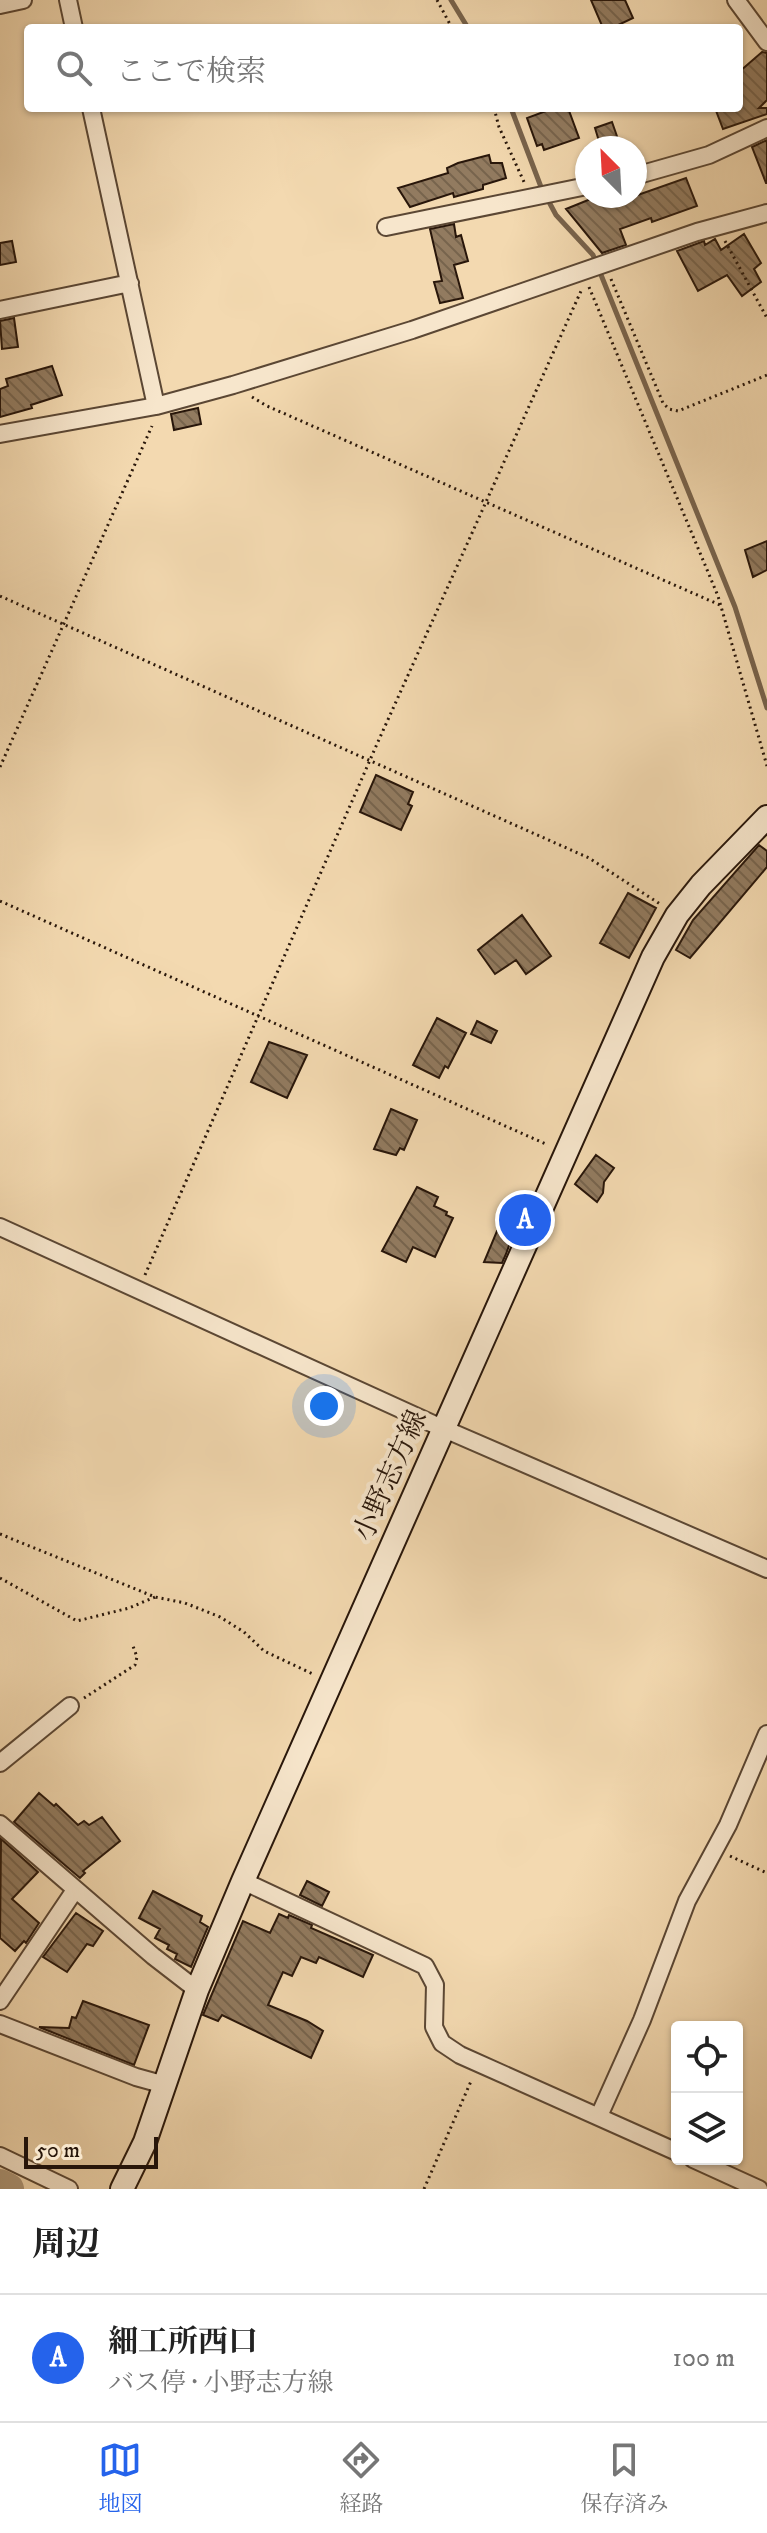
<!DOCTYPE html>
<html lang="ja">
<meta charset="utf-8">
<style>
body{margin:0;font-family:"IM FELL DW Pica","Noto Serif JP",serif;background:#f6f6f6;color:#222}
.controls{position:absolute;right:24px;bottom:24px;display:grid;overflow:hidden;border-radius:8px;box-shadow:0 2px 6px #0004}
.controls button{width:72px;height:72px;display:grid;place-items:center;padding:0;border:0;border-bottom:2px solid #e0e0e0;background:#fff;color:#222;font:40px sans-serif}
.compass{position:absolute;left:575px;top:136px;width:72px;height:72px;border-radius:50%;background:#fff;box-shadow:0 2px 6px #0004;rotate:336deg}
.scale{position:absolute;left:24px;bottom:20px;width:134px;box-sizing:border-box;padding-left:8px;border:4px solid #28160a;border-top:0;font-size:22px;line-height:28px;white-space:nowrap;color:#28160a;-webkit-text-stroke:6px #f7e6cc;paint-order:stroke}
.you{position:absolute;left:324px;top:1406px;width:28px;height:28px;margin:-20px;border:6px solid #fff;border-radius:50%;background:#1a73e8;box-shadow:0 0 0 12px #1a73e833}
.badge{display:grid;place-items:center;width:52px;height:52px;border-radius:50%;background:#2563eb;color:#fff;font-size:26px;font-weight:700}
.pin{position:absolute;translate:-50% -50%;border:4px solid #fff;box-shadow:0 2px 8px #0006}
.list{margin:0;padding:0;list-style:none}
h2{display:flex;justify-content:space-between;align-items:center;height:104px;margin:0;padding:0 32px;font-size:34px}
h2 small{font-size:26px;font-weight:400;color:#767676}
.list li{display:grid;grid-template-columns:52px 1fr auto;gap:24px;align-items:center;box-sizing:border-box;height:128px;padding:0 32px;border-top:2px solid #e0e0e0}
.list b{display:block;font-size:30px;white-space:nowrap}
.list p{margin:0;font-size:26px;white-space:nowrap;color:#767676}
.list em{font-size:26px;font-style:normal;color:#767676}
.icon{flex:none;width:44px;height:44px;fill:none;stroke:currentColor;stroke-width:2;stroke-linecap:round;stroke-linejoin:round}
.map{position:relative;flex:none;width:767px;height:2189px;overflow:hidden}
.search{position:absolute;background:#fff;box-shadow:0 2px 6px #0004;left:24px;right:24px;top:24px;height:88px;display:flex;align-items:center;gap:20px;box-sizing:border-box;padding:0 28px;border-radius:8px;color:#767676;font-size:30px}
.sheet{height:232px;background:#fff}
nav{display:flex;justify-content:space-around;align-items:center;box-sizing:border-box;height:112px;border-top:2px solid #e0e0e0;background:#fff;font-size:22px;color:#767676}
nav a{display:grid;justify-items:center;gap:4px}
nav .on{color:#2563eb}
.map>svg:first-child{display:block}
</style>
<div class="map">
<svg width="767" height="2189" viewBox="0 0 767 2189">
<defs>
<pattern id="building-back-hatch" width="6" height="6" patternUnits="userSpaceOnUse" patternTransform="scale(2)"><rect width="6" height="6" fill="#927b60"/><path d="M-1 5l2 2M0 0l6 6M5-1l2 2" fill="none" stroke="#77644d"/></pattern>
</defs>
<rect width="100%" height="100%" fill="#f3d9b0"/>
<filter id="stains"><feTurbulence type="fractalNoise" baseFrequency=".0025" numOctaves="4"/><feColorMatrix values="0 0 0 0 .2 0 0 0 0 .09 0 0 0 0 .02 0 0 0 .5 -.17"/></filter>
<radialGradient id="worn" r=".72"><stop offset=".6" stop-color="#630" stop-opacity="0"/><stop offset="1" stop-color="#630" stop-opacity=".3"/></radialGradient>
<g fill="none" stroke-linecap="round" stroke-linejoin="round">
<path stroke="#78634c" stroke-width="5" d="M451,0L468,28
M511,108L541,187L556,215L593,255L735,607L767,708"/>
<path stroke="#ae9778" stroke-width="32" d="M0,2185L8,2189"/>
</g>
<path fill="url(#building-back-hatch)" stroke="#28160a" stroke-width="2" d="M591,0H625L633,18L612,28H603Z
M762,52L767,53V100L759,108H767V114L723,129L715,108H739V72Z
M554,108H568L579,138L544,150L542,144L537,146L527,118Z
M612,122L620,145L601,148L595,128Z
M767,140V183H766L752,147Z
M489,155L491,163H502L506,178L483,185V189L454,197L453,193L410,207L398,188L448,173L447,168L458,163Z
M686,178L697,206L652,222L651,218L620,229L626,245L602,253L566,209L598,196H635Z
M454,224L456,237L461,235L468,261L454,265L463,298L440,303L434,282L442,281L430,229Z
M744,234L761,263L754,269L761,282L742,296L727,275L698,291L677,251L704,241L705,245L715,239L721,250Z
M12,241L16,262L0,265V243Z
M14,318L18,347L2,349L0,321Z
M52,366L62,395L31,405L32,408L0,417V389L8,386L6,379Z
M198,408L201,424L174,430L171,414Z
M767,541V570L753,577L745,550Z
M376,775L413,792L408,804L412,806L401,830L360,812Z
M759,845L767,851V867L690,958L676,950L693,920Z
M628,893L656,908L629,958L600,943Z
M522,915L551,956L526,974L516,960L495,974L478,950Z
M437,1018L466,1033L448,1068L445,1066L439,1078L413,1065Z
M477,1021L497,1031L491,1043L471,1034Z
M269,1042L307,1055L287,1098L251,1082Z
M391,1109L417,1120L404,1150L400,1148L396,1155L374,1149Z
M596,1155L614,1168L604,1182L603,1193L597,1202L575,1184Z
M417,1187L438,1197L434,1206L447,1212L446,1215L453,1218L435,1257L413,1247L406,1262L382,1251Z
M497,1231L512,1237L506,1254L502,1263L484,1262Z
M39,1793L54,1806L56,1804L78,1825L84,1821L89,1825L102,1817L120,1841L83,1871L85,1873L80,1878L14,1822Z
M1,1839L38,1872L12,1899L39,1923L26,1943L24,1941L15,1951L0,1938Z
M307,1881L329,1892L322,1906L300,1895Z
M153,1891L202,1916L200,1922L208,1927L191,1967L175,1959L177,1954L167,1949L169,1945L155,1938L160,1929L139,1918Z
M76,1913L103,1931L93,1946L87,1944L67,1972L43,1957Z
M279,1914L288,1918L289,1915L312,1925L311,1928L373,1955L363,1977L319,1957L316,1963L301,1957L292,1976L283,1972L268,2005L307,2021L323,2031L311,2058L222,2015L218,2021L203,2015L243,1921L270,1933Z
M83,2001L149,2025L134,2065L39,2027L69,2028L72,2017L76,2018Z"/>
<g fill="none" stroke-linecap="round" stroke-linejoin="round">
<g stroke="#5b4734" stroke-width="20">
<path id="minor" d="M68,0L74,28
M736,0L767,42
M0,5L23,0
M91,108L156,406
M635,176L709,155L767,128
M386,227L587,186
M0,310L130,283
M0,434L156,406L233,385L412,330L697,232L767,213
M0,1227L442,1428L767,1569
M0,1763L70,1706
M0,1824L153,1956L197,1990
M243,1881L425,1966L435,1985L434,2027L442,2043L460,2055L677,2152
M0,2001L75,1890
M0,2024L136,2077L165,2085
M599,2116L642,2020L687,1901L728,1825L767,1734
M0,2156L69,2189
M693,2159L759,2189"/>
</g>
<g stroke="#28160a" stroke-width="26">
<path id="secondary" d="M122,2189L145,2142L197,1990L243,1881L653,957L677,915L701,885L767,817"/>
</g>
<path stroke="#28160a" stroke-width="3" stroke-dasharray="2 4" stroke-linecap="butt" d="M437,0L452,28
M494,108L499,127L524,182
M725,241L767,318
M611,279L663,403L669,409L678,411L767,375
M589,287L718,596L767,766
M252,397L267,406L720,605
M0,596L589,858L660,904
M0,767L152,426
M0,901L548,1145
M145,1275L377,744L581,291
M0,1534L155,1597L185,1603L220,1617L244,1632L264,1651L315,1675
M0,1578L77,1621L129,1608L155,1597
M84,1698L135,1665L137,1657L133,1646
M730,1856L767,1873
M424,2189L472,2079"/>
<use href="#minor" stroke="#f7e6cc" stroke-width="16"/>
<use href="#secondary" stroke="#f7e6cc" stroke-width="22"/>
</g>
<g text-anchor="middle" stroke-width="8" stroke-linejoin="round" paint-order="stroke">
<g font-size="28" fill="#28160a" stroke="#f7e6cc">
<text transform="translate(389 1475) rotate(-66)" y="10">小野志方線</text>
</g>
</g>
<rect width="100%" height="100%" filter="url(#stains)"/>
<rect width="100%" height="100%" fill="url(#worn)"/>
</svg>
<div class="controls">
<button><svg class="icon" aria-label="locate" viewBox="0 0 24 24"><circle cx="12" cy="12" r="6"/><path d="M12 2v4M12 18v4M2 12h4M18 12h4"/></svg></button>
<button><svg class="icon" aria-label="layers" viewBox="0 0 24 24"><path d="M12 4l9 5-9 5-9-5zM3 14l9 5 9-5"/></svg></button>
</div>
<svg class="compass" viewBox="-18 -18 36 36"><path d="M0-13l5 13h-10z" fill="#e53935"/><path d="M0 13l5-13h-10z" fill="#767676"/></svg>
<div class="scale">50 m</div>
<div class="you"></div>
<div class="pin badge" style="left:525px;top:1220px">A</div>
<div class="search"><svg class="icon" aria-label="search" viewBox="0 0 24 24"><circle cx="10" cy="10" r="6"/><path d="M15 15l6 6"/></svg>ここで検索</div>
</div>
<section class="sheet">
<h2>周辺<small></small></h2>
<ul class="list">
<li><span class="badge">A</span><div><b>細工所西口</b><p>バス停 · 小野志方線</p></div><em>100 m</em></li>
</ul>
</section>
<nav>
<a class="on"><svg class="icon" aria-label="map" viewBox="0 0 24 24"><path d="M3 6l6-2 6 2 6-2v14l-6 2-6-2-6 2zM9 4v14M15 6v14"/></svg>地図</a>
<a><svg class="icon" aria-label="directions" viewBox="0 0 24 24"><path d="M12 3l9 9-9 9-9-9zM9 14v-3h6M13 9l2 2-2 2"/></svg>経路</a>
<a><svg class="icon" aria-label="saved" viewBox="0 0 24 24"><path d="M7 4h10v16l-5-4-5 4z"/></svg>保存済み</a>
</nav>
